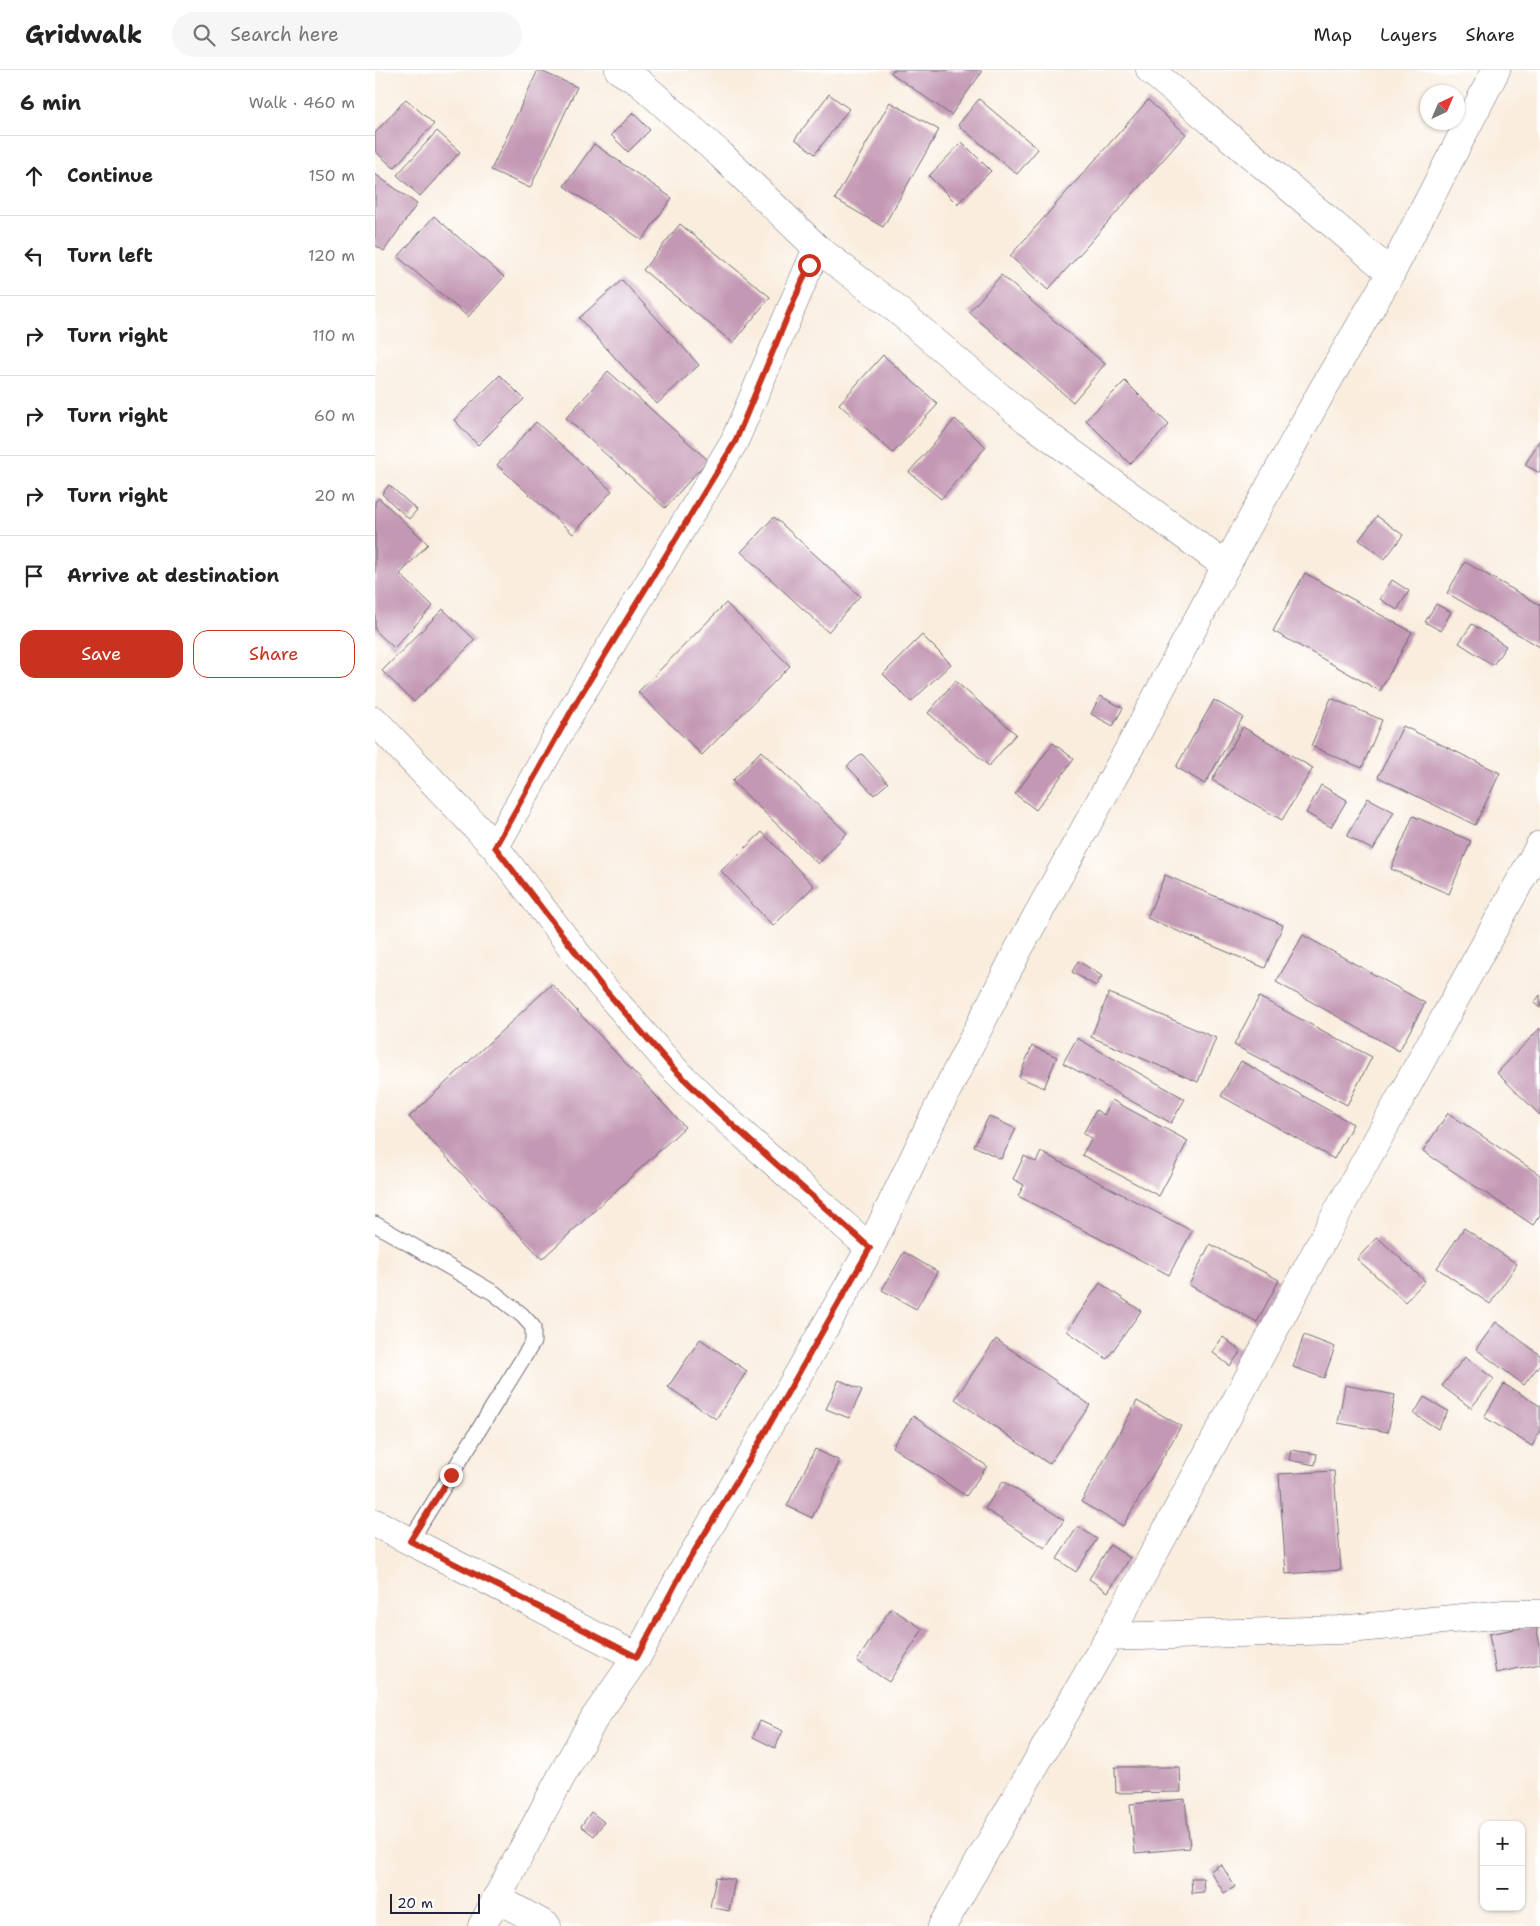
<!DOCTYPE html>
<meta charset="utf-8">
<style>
body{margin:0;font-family:"Shantell Sans",sans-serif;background:#f6f6f6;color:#222}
.controls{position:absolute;right:15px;bottom:15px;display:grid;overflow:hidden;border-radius:10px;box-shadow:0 1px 4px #0004}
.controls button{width:45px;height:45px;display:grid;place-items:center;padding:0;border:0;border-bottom:1px solid #e0e0e0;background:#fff;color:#222;font:25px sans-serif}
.compass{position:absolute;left:1045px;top:15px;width:45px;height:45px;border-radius:50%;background:#fff;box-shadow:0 1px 4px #0004;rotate:44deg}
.scale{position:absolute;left:15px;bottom:12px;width:90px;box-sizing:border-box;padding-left:5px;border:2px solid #22223b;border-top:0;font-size:14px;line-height:18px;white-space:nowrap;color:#22223b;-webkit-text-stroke:4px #fff;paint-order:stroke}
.stop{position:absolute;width:15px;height:15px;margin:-11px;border:4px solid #c8321e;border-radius:50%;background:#fff}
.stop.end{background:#c8321e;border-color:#fff;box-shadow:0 1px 5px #0008}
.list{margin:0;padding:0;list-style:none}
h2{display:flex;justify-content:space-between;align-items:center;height:65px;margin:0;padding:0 20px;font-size:21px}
h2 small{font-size:16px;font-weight:400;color:#767676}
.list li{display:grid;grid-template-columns:32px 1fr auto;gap:15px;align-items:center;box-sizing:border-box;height:80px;padding:0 20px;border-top:1px solid #e0e0e0}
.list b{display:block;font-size:19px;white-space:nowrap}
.list em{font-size:16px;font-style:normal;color:#767676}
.actions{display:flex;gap:10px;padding:15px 20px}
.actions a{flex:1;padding:11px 0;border:1px solid #c8321e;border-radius:15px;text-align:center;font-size:18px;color:#c8321e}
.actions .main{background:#c8321e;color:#fff}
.icon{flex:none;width:28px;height:28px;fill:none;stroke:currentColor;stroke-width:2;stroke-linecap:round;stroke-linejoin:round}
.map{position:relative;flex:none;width:1165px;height:1856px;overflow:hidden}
header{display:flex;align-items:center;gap:30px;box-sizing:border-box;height:70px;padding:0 25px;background:#fff;border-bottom:1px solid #e0e0e0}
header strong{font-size:24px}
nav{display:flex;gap:28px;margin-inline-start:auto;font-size:18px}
.search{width:350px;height:45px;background:#f6f6f6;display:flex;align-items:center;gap:12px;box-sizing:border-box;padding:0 18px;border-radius:28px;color:#767676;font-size:19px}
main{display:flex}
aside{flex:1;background:#fff}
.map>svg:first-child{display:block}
</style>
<header>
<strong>Gridwalk</strong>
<div class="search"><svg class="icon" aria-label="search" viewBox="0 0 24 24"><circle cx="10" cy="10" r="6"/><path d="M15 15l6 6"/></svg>Search here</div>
<nav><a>Map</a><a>Layers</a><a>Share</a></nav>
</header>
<main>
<aside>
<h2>6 min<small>Walk · 460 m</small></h2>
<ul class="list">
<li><svg class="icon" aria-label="ahead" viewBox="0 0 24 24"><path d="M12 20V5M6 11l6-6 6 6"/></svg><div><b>Continue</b></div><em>150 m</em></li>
<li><svg class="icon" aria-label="left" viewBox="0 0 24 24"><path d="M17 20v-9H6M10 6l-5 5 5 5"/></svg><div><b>Turn left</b></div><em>120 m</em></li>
<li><svg class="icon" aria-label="right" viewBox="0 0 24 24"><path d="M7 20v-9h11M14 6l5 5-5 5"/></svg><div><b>Turn right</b></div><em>110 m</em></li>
<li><svg class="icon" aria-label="right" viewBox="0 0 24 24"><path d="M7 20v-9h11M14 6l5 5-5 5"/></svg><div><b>Turn right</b></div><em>60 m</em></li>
<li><svg class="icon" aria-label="right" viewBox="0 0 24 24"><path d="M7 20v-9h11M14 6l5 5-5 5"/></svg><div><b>Turn right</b></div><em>20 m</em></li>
<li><svg class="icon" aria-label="arrive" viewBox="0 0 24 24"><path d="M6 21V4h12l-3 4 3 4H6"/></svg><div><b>Arrive at destination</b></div></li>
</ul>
<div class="actions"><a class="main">Save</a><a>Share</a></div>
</aside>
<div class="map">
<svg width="1165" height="1856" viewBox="0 0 1165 1856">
<rect width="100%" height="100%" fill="#fff"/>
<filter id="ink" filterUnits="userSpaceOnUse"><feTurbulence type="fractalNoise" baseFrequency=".02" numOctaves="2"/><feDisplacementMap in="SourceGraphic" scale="10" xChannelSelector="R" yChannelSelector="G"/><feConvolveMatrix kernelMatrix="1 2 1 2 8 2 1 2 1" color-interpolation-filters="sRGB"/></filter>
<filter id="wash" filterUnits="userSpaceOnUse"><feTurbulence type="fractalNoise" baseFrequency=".0096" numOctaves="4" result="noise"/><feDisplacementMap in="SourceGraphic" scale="20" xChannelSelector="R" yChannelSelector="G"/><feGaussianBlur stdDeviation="1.12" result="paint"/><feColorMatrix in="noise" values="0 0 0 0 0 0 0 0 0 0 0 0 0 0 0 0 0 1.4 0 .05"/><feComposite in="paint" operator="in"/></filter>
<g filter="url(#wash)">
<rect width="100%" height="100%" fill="#f9edde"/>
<g id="blocks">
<path fill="#c398b4" d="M163,0L202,17L155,118L116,100Z
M518,0H605L607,2L576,45L516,3Z
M454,24L474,39L440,84L420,69Z
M31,29L59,54L19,98L0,81V63Z
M604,29L663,79L642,104L583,55Z
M773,30L811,64L673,220L635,186Z
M515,32L564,60L508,157L460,129Z
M258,43L275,60L253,82L236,65Z
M62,61L85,82L45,126L22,105Z
M587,72L616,101L582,134L554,106Z
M219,74L297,128L267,170L189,116Z
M0,104L42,134L9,181L0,175Z
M59,146L129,207L93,247L23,187Z
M305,154L395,227L358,273L268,200Z
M626,205L730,294L698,332L594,242Z
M247,210L324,295L282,334L204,248Z
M508,285L563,334L518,383L464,334Z
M233,301L333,390L290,438L191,348Z
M125,305L149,329L103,375L79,350Z
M750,311L794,355L755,394L711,350Z
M580,349L611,377L566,429L534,402Z
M161,352L237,421L198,464L122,395Z
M1165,369V403L1150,395Z
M14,415L42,440L34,449L7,424Z
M4,428L53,474L25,504L58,536L19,578L0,560V432Z
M1002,446L1028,465L1010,489L984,470Z
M399,447L485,526L453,562L366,482Z
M1090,492L1165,535V577L1072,523Z
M930,503L1037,562L1005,621L898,561Z
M1017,510L1034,521L1022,540L1005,529Z
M351,533L415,596L327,685L263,622Z
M1061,534L1076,542L1066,561L1050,552Z
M68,539L100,570L39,632L7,601Z
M1097,554L1131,576L1118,595L1084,573Z
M547,565L576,594L536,632L508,604Z
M580,611L641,664L614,696L553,643Z
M725,626L748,638L738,656L716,644Z
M956,628L1007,650L987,698L936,676Z
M839,630L868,647L830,714L801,697Z
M1028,656L1125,703L1100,755L1003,707Z
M868,657L938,698L907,750L837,710Z
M678,673L699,689L661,740L640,724Z
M386,681L472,763L443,794L357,711Z
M487,684L513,713L499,725L472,696Z
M946,715L972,730L956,757L931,743Z
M993,728L1019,742L998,780L972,766Z
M1038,746L1096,771L1074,824L1016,799Z
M387,762L439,816L398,856L346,801Z
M790,805L908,855L890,898L772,848Z
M928,865L1050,933L1024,981L901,912Z
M703,891L727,906L721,916L697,902Z
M177,914L310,1057L167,1189L34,1047Z
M734,923L841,968L823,1012L716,967Z
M1165,925V938L1159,933Z
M884,927L997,987L972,1035L859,975Z
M1165,958V1045L1122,1003Z
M702,968L810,1029L796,1053L688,993Z
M657,976L682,987L669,1018L644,1007Z
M866,991L978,1054L959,1089L846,1026Z
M737,1030L813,1071L784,1126L707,1085L717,1068L708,1064L721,1040L729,1045Z
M1073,1043L1165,1105V1145L1158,1155L1048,1081Z
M614,1046L641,1059L626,1089L599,1076Z
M666,1082L817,1161L794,1205L643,1126L649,1115L638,1109L649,1086L661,1092Z
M1089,1158L1142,1194L1115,1234L1062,1198Z
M1002,1167L1050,1211L1030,1232L982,1189Z
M835,1174L904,1210L882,1252L814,1215Z
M529,1182L563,1202L541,1239L507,1220Z
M725,1213L766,1241L732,1289L692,1261Z
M1121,1252L1165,1285V1294L1149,1315L1101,1279Z
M929,1265L960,1277L949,1308L918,1297Z
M848,1267L866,1281L855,1296L837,1282Z
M325,1269L372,1301L341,1349L293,1317Z
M621,1269L715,1335L674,1394L580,1329Z
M1090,1287L1119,1309L1096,1338L1067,1316Z
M464,1310L487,1320L474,1348L451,1339Z
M1129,1314L1165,1336V1362L1157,1376L1109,1347Z
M970,1315L1020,1325L1013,1362L963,1353Z
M1049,1327L1073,1341L1063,1359L1039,1344Z
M762,1331L806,1356L748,1456L706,1432Z
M538,1346L612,1396L591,1426L517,1377Z
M440,1379L465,1391L437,1448L412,1436Z
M916,1380L942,1384L940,1395L914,1390Z
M959,1401L966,1500L911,1504L904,1404Z
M628,1411L689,1450L670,1478L610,1439Z
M703,1456L722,1469L701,1502L682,1489Z
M735,1475L755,1488L733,1522L714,1509Z
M516,1538L548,1559L514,1612L482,1591Z
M1161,1555L1165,1575V1594L1121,1603L1114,1564Z
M385,1651L408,1661L400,1678L378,1667Z
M740,1697H805L806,1722L741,1723Z
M810,1729L815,1778L760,1783L755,1734Z
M216,1742L229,1752L219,1766L206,1756Z
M846,1794L860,1817L849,1823L835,1801Z
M341,1807L360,1810L354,1841L335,1837Z
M816,1808H828L829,1822L817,1823Z"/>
</g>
</g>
<g filter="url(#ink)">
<use href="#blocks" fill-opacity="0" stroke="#6d6974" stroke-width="1"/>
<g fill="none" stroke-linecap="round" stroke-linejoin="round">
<g stroke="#6d6974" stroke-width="17">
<path id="service" d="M0,1154L119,1223L147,1245L158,1257V1272L35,1471"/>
</g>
<g stroke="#6d6974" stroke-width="29">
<path id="minor" d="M244,0L264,12L346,85L442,178L514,233L652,350L851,496
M775,0L1016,203
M0,651L120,777L225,914L299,999L342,1041L495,1178
M120,777L202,631L359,372L442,178
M0,1453L262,1587
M734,1567L964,1560L1129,1544H1165
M121,1828L172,1856
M567,1856L734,1567L963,1141L1165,775"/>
</g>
<g stroke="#6d6974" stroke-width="29">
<path id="tertiary" d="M107,1856L186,1707L220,1647L262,1587L308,1501L376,1387L495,1178L561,1042L643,880L756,675L851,496L948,319L1016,203L1121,0"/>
</g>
<use href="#service" stroke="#fff" stroke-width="15"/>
<use href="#minor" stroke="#fff" stroke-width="28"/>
<use href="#tertiary" stroke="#fff" stroke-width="28"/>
</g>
</g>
<g fill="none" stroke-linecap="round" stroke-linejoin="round" filter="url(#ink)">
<path stroke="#c8321e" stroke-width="6" d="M76,1405L35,1471L262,1587L308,1500L376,1387L495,1178L342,1041L299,999L225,914L120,777L202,631L360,372L434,195"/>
</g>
</svg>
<div class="controls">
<button>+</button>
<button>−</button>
</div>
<svg class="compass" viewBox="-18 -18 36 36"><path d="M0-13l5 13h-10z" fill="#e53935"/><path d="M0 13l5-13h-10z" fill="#767676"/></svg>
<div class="scale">20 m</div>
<div class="stop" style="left:434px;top:195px"></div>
<div class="stop end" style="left:76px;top:1405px"></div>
</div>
</main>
